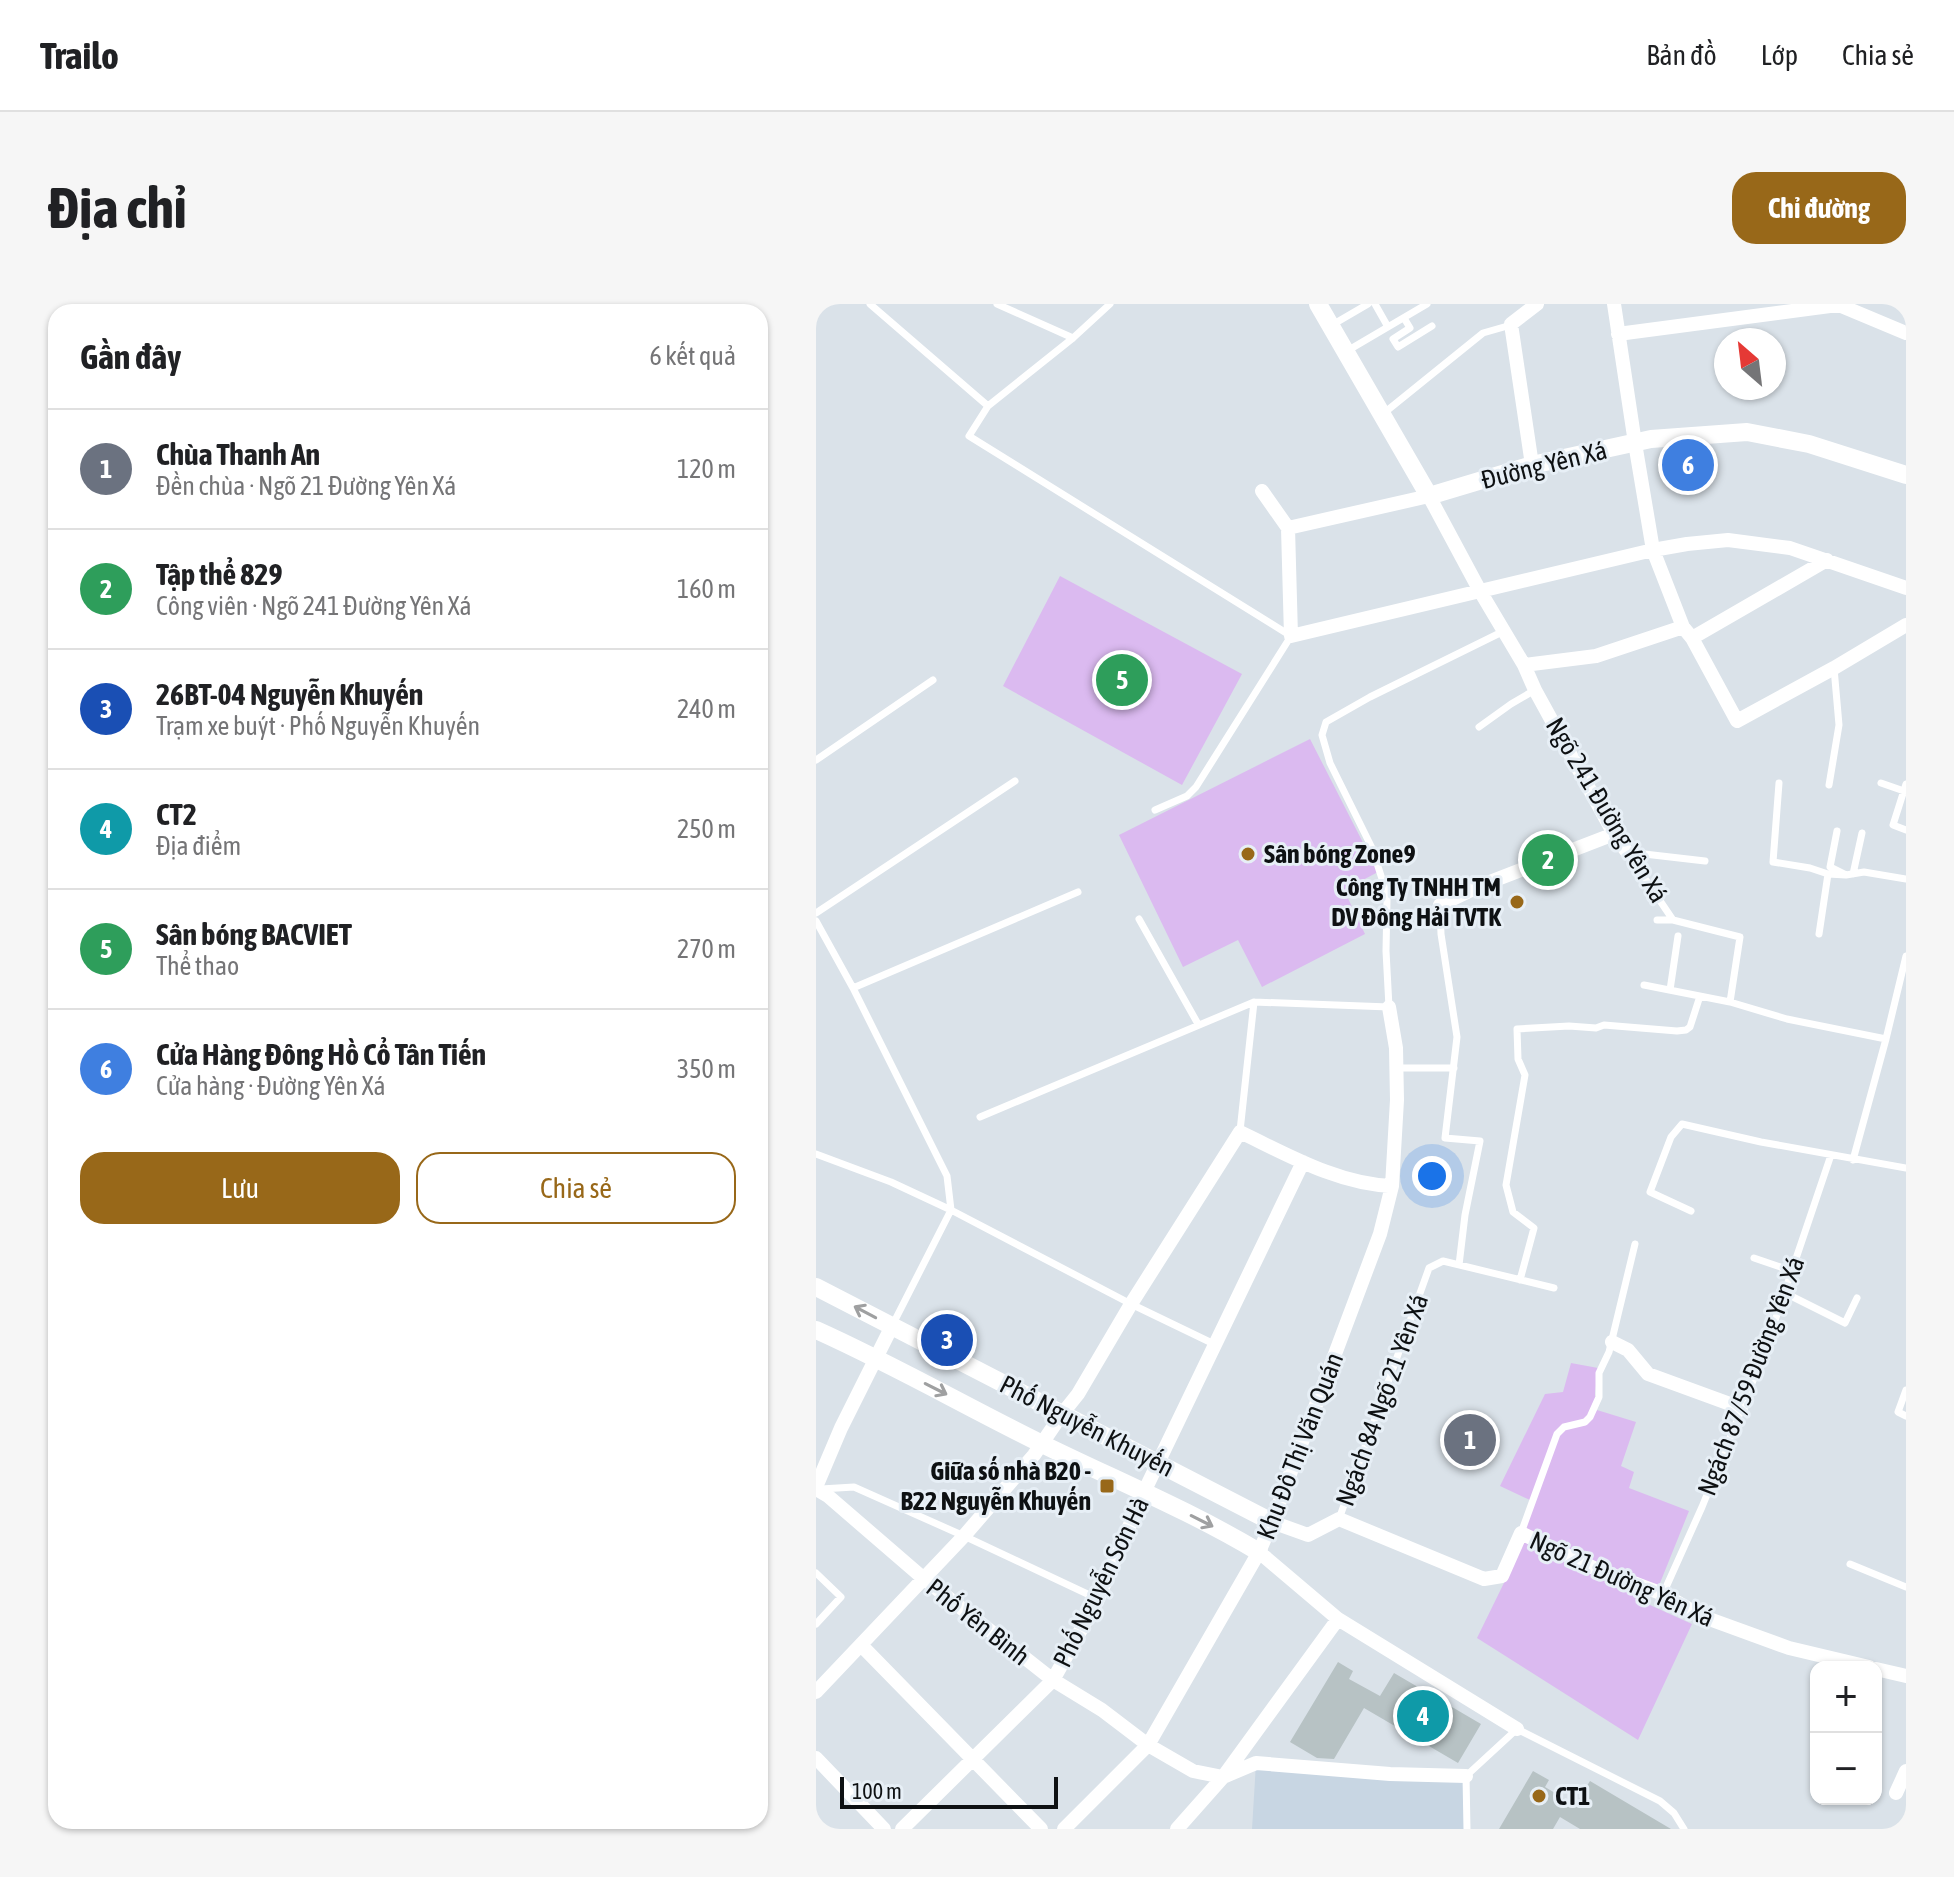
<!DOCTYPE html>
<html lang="vi">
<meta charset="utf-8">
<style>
body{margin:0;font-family:"Asap Condensed",sans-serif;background:#f6f6f6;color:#202124}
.controls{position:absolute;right:24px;bottom:24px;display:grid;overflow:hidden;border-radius:16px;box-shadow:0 2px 6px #0004}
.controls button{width:72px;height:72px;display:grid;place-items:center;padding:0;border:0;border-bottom:2px solid #e0e0e0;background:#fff;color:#202124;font:40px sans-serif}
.compass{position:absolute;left:898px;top:24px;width:72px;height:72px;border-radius:50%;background:#fff;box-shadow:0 2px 6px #0004;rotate:332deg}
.scale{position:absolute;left:24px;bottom:20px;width:218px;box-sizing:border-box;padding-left:8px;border:4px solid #0e1113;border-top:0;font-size:22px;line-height:28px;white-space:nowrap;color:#0e1113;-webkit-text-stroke:6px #e7eff6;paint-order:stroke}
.you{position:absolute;left:616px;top:872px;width:28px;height:28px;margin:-20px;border:6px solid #fff;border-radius:50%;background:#1a73e8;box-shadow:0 0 0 12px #1a73e833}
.badge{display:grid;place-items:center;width:52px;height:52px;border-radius:50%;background:#986819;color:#fff;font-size:26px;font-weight:700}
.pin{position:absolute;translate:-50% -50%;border:4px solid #fff;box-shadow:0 2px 8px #0006}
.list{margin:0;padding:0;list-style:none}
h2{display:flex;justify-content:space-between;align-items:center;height:104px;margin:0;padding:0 32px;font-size:34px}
h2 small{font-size:26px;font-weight:400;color:#757577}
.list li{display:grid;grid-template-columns:52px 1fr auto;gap:24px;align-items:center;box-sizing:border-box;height:120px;padding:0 32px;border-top:2px solid #e0e0e0}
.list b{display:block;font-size:30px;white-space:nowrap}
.list p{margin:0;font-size:26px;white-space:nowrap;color:#757577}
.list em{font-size:26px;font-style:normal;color:#757577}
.actions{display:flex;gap:16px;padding:24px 32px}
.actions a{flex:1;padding:18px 0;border:2px solid #986819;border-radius:24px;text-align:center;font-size:28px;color:#986819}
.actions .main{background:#986819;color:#fff}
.map{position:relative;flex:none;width:1090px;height:1525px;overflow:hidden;border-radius:24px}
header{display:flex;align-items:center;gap:48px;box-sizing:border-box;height:112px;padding:0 40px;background:#fff;border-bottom:2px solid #e0e0e0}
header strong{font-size:38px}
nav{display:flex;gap:44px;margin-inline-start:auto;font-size:28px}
.intro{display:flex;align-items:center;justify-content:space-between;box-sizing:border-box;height:192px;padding:0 48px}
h1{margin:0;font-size:56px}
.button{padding:20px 36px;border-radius:24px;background:#986819;color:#fff;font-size:28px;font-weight:700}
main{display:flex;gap:48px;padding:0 48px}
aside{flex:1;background:#fff;border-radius:24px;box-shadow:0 2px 6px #0004}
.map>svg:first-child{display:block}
</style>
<header>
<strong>Trailo</strong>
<nav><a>Bản đồ</a><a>Lớp</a><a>Chia sẻ</a></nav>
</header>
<div class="intro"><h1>Địa chỉ</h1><a class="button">Chỉ đường</a></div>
<main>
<aside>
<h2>Gần đây<small>6 kết quả</small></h2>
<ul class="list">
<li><span class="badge" style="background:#6b7280">1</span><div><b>Chùa Thanh An</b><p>Đền chùa · Ngõ 21 Đường Yên Xá</p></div><em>120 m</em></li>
<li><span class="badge" style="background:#2e9e5b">2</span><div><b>Tập thể 829</b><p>Công viên · Ngõ 241 Đường Yên Xá</p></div><em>160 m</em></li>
<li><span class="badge" style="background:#1a4fb4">3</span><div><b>26BT-04 Nguyễn Khuyến</b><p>Trạm xe buýt · Phố Nguyễn Khuyến</p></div><em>240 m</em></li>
<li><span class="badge" style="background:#0f9aa8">4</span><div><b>CT2</b><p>Địa điểm</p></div><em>250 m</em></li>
<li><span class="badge" style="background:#2e9e5b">5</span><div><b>Sân bóng BACVIET</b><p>Thể thao</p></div><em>270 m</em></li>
<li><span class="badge" style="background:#3f7fe0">6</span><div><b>Cửa Hàng Đông Hồ Cổ Tân Tiến</b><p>Cửa hàng · Đường Yên Xá</p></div><em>350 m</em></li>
</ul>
<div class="actions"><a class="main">Lưu</a><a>Chia sẻ</a></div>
</aside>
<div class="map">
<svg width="1090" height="1525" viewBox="0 0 1090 1525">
<rect width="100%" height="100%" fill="#dae2e9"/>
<path fill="#c8d6e3" d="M440,1459L650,1472L651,1525H436Z"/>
<path fill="#dbbaf0" d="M244,272L426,370L366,481L187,382Z
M494,435L562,568L528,586L549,630L446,683L422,636L367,663L303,531Z
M755,1059L782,1064L779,1090L781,1106L820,1118L805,1162L818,1168L813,1184L873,1207L842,1284L766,1253L710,1225L714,1196L684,1182L729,1090L747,1088Z
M708,1238L800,1282L829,1288L825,1297L876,1320L822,1436L661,1334Z"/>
<path fill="#b7c2c4" d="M522,1358L537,1367L533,1375L564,1392L578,1369L665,1420L642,1459L548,1404L518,1455L501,1454L474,1438Z
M717,1467L733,1476L729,1483L759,1501L774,1477L855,1525H764L744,1513L737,1525H683Z"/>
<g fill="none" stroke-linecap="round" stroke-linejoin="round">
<path stroke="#fff" stroke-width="7" d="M54,0L172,102
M181,0L257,34
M294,0L257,34L172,102L153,132L475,332L380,483L371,492L339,506
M559,0L572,23
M588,14L594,24L577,35L582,43L616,22
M516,21L552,0
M531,47L611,0
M568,109L667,29L695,21
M663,423L695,400L719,386
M0,456L117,376
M963,479L957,558L994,564L1012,570L1030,571
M1065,479L1088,487
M1090,480L1077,521L1090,526
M1013,481L1023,421L1018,364
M1021,527L1014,563L1030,571L1048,568L1090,575
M811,548L857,616L924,633L914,698
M811,548L889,557
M1037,570L1046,529
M624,601L625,630L641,733L629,834L664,837L649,911L643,961
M0,609L199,477
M323,615L382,720
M841,616H857
M0,617L37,684L131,872L135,906L77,1020
M1003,630L1012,570
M828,681L914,698L971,715L1070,735
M37,684L262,588
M854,686L862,632
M580,764H638
M164,813L438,698L573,703L570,647L571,596L568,581L556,544L514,459L506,431L510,418L554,393L688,327
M424,827L438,698
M0,850L75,878L135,906L315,1000L398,1040
M1037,856L1070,735L1090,652
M875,907L834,888L855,833L866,820L945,838L1090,864
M938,954L976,967
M704,976L718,924L697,908L690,881L709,771L702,755L701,725L753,722L780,724L788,721L861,727L870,726L874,723L884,692
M969,989L1029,1019L1041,994
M1090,1086L1082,1108L1090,1112
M5,1185L38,1183L148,1232L282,1295
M523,1215L613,964L627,957L738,984
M705,1229L741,1130L748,1123L769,1118L774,1113L783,1093V1069L793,1048L819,940
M1034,1260L1090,1283
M0,1269L25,1293L0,1320
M847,1290L886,1203L947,1052L1015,851
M651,1525L650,1472L701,1425L844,1497L858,1509L868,1525"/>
<path stroke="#fff" stroke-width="14" d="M798,0L819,139L837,246L867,323L876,334L921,417L1018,364L1090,321
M1023,1L1090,29
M802,30L1029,0
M716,161L695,20L721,0
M446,187L472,224
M876,334L1011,256
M708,361L780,352L867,323
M811,548L798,530L719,386L708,361L664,287L613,192L472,224L475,332L837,246L871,240L912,236L974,244L1090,284
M624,601L666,581L798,530
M796,1038L812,1046L832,1070L925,1104
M0,1183L25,1124L76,1022
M0,1185L12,1192L107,1274L237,1376L286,1406L332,1441L377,1467L407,1473L440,1459L574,1470L650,1472
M456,1218L492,1231L523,1215L668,1275L686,1272L705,1229L778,1264L847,1290L885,1312L973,1344L1053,1363
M443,1248L522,1315L701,1425
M45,1341L225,1525
M1060,1365L1090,1372
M0,1388L148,1232L218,1151L246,1110L262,1090L315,1000L424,828C472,851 522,880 576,882
M0,1454L68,1525
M1080,1489L1090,1467
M86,1525L237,1376L282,1295L328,1188L487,858
M248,1525L332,1441L443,1248L456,1218L564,930L576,882L581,796L580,744L573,703
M361,1525L407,1473L522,1315"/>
<path stroke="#fff" stroke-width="18" d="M502,0L613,192L716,161L835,135L931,128L993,140L1090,171
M0,983L456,1218
M0,1026C76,1060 149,1102 224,1139C297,1175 373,1206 443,1248"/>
</g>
<defs><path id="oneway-shaft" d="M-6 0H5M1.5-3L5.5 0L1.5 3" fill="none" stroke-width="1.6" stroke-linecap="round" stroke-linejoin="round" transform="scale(2)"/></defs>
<g stroke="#9fa0a1">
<use href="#oneway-shaft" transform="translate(49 1008) rotate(-152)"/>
<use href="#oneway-shaft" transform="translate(120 1085) rotate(27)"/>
<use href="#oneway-shaft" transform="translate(386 1217) rotate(27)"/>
</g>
<g fill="#986819" stroke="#e7eff6" stroke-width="3">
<circle cx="432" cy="550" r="8"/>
<circle cx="701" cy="598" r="8"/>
<rect x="283" y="1174" width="16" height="16" rx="4"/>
<circle cx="723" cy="1492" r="8"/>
</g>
<g text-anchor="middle" stroke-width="6" stroke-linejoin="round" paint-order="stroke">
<g font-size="26" fill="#0e1113" stroke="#e7eff6">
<text transform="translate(728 161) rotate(-14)" y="9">Đường Yên Xá</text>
<text transform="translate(791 506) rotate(59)" y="9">Ngõ 241 Đường Yên Xá</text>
<text transform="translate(935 1072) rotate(-69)" y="9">Ngách 87/59 Đường Yên Xá</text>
<text transform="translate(566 1096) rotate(-70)" y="9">Ngách 84 Ngõ 21 Yên Xá</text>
<text transform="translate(271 1122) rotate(27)" y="9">Phố Nguyễn Khuyến</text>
<text transform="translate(484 1142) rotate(-69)" y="9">Khu Đô Thị Văn Quán</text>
<text transform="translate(806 1275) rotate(24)" y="9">Ngõ 21 Đường Yên Xá</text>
<text transform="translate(285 1278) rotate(-64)" y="9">Phố Nguyễn Sơn Hà</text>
<text transform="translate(162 1318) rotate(38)" y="9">Phố Yên Bình</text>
</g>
<g font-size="26" font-weight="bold" fill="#0e1113" stroke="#e7eff6" text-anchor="start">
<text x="448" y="559">Sân bóng Zone9</text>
<text x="685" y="592" text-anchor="end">Công Ty TNHH TM<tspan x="685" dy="30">DV Đông Hải TVTK</tspan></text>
<text x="275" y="1176" text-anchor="end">Giữa số nhà B20 -<tspan x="275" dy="30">B22 Nguyễn Khuyến</tspan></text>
<text x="739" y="1501">CT1</text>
</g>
</g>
</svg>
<div class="controls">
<button>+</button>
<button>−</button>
</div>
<svg class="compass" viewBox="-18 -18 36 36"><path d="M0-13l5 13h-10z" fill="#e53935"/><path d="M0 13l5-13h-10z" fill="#757577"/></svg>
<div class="scale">100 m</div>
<div class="you"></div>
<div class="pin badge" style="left:654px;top:1136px;background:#6b7280">1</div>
<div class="pin badge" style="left:732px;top:556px;background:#2e9e5b">2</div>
<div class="pin badge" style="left:131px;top:1036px;background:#1a4fb4">3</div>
<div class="pin badge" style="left:607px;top:1412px;background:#0f9aa8">4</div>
<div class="pin badge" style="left:306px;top:376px;background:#2e9e5b">5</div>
<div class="pin badge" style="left:872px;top:161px;background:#3f7fe0">6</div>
</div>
</main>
